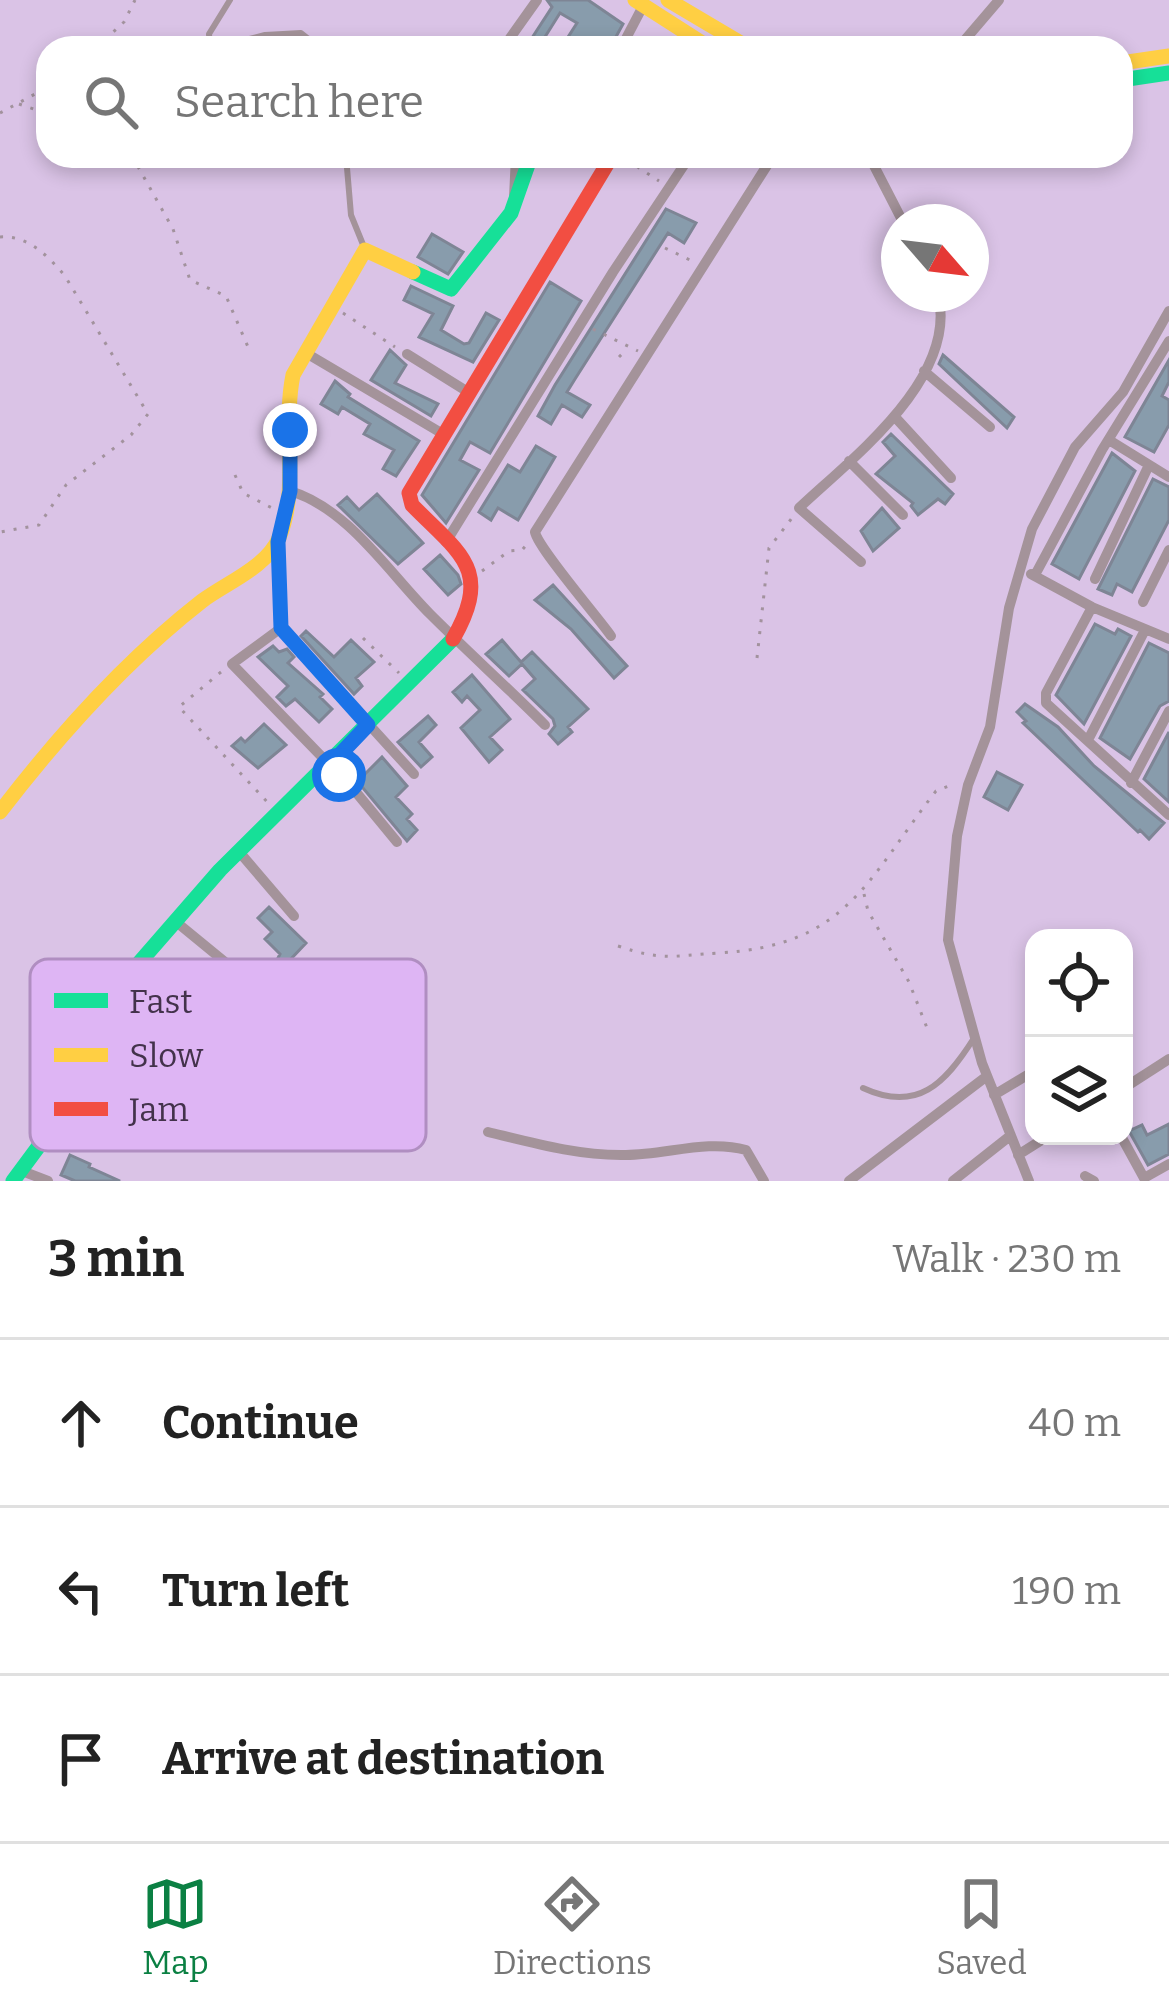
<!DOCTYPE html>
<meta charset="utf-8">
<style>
body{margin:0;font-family:Bitter,serif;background:#f2f2f2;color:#222}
.controls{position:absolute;right:36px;bottom:36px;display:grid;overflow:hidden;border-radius:24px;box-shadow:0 6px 18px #0003}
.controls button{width:108px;height:108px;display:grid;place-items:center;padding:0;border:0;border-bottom:3px solid #e0e0e0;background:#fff;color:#222;font:60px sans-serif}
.compass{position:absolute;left:881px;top:204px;width:108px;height:108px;border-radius:50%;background:#fff;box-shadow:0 6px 18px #0003;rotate:118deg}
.stop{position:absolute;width:36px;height:36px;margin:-27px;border:9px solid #1a73e8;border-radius:50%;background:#fff}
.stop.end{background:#1a73e8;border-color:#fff;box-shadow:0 3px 12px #0008}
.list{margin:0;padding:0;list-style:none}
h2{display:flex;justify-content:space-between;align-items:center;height:156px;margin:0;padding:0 48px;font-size:51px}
h2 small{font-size:39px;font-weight:400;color:#767676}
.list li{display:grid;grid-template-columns:78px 1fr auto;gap:36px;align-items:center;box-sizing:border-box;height:168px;padding:0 48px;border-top:3px solid #e0e0e0}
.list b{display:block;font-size:45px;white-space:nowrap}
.list em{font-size:39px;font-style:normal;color:#767676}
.icon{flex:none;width:66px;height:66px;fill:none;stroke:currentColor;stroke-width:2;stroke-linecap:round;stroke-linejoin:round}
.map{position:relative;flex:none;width:1169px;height:1181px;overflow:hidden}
.search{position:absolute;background:#fff;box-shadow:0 6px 18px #0003;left:36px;right:36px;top:36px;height:132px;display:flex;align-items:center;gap:30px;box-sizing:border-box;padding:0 42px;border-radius:36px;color:#767676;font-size:45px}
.sheet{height:660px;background:#fff}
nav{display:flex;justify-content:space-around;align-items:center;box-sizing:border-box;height:168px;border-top:3px solid #e0e0e0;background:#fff;font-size:33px;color:#767676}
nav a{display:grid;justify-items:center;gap:6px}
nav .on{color:#0b8043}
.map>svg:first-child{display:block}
</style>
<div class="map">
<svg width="1169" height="1181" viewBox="0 0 1169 1181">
<rect width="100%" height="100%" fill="#dac3e6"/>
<path fill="#889cac" stroke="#7e8595" stroke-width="3" d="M547,0H588L623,24L612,44L609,41L604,48H561L577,23L560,13L538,48H534L528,44L552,7Z
M666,209L696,223L684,243L668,233L575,379L567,392L590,405L582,417L562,405L551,424L538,416L555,385Z
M432,234L463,252L448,274L418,257Z
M550,282L581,301L490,453L470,442L460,460L479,470L446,523L422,495Z
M411,286L453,306L441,330L464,344L469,343L486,313L499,320L473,362L419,337L433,314L404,300Z
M390,350L406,365L395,383L438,404L431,416L371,380Z
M943,355L1014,417L1007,428L939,364Z
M1169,360V382L1162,396L1169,400V425L1154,452L1125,437Z
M335,381L350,394L348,397L419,441L396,476L383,469L394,450L364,434L370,424L342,407L338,414L321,404Z
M891,434L953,494L945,504L938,499L918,515L911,506L913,503L876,474L895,456L883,442Z
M536,446L555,457L518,520L498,508L491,520L479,512L508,465L520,472Z
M1112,453L1135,471L1079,579L1052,564Z
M1153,479L1169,487V520L1132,592L1117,584L1112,595L1098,589Z
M377,494L423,543L398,564L338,505L347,497L359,510Z
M882,508L899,528L873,551L861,531Z
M440,555L458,575L461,584L448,595L424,569Z
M553,585L627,666L614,678L571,629L535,600Z
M1095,624L1115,634L1118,629L1131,636L1084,724L1056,695Z
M306,631L334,657L351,640L374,662L356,678L362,686L354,694L301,636Z
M502,640L521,662L532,652L588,709L568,727L572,732L558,744L549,734L555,726L553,719L523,690L535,679L522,664L509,676L486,654Z
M1149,643L1169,653V701L1160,706L1130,759L1100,738Z
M273,646L279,652L287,649L294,657L288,663L323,694L320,697L332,709L319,722L295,699L286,706L277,697L288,686L258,657Z
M472,675L510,719L490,737L502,750L489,762L461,728L480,710L467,696L462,702L453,692Z
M1025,704L1058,727L1094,766L1164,823L1149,839L1140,830L1138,832L1023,723L1026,721L1017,712Z
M428,716L436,725L419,742L432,757L421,767L398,742Z
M264,724L286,745L258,768L232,746L241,738L245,742Z
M1169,732V802L1144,779Z
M382,757L407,786L396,797L412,814L407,819L417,830L407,841L348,770L353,766L363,776Z
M997,772L1022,785L1008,810L984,797Z
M269,907L306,943L289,961L284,976L272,970L280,954L265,939L272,932L258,918Z
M1169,1124V1154L1148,1165L1129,1131L1142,1125L1147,1135Z
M70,1155L90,1164L89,1167L120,1181H75L61,1175Z"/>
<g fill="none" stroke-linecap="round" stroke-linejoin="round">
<path stroke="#a2929d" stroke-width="3" stroke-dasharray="3 9" stroke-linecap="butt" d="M96,48L124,22L135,0
M19,104L48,114
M0,113L48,87
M132,156L173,229L190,280L226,296L248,347
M627,160L659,181
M0,237C28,235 48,256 65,276L148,414L131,435L66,485L39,525L0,532
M665,248L694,262
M343,313L395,347
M593,329L638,351
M619,357L626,350
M235,475L243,493L274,509
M482,571L509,551L522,550L528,543
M363,638L399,673
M757,658L769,548L792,518
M221,672L179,707L270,805
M864,894L868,911L909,982L929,1033
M618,946C662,961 673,956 718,953C847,946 866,881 936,791L954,784
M31,993L48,1001L74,1029"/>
<path stroke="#a4939a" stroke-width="6" d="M210,48L209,34L230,0
M213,48L265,35L301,33L320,48
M346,156L351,215L364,247
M863,1088C917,1113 945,1084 974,1038"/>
<path stroke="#a4939a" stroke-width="10" d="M503,48L537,0
M621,48L643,6
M958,48L999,0
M869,156L903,222
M514,197L516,156
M306,353L443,434
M407,354L468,392
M924,371L990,427
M895,417L951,478
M1109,440L1169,477
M849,461L903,515
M290,491C348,508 389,573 430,614C467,651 507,687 545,725
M278,542L281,628L232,664L355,791L397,842
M446,542L613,272L690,156
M861,562L799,508C852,458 959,378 938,294
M1031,574L1092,607L1169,639
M1035,575L1102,450L1169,341
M1095,579L1149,465
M1143,602L1169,550
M1092,607L1046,693V703L1169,815
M281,628L414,774
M611,636C597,616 538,548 535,532L773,156
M1088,740L1145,630
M1131,783L1169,711
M241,854L294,916
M175,921L253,985L267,992L274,988L289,998
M94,1025L174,1087L202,1119
M1124,1088L1169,1059
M994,1095L1034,1071
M488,1132C533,1143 579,1156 626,1155C666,1155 707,1139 746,1150L764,1181
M1121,1136L1144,1178L1169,1164
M1018,1155L1048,1136
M22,1171L48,1181
M1085,1176L1094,1181
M849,1181L987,1076
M953,1181L1010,1136
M1029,1181L982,1063L948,940L957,836L968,785L990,727L1009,608L1032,529L1075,447L1123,392L1169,311"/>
<path stroke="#16e098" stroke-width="15" d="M1121,80L1169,73
M413,272L451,289L511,213L531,156
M13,1181L53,1127L72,1092L86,1038L139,963L220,870L453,639"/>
<path stroke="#ffcf43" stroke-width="15" d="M635,0L710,48
M668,0L749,48
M1121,63L1169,56
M0,812C59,735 125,661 202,601C226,583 267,567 279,538C300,486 282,429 293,375L365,250L413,272"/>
<path stroke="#f24e42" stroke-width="15" d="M453,639C493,569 460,554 412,505L409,493L612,156"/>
</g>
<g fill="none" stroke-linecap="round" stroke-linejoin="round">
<path stroke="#1a73e8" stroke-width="15" d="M290,430V491L278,542L281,628L368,725L329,766L339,775"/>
</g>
<rect x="30" y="959" width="396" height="192" rx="18" fill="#deb5f4" stroke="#b08ec1" stroke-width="3"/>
<rect x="54" y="993" width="54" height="15" fill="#16e098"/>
<rect x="54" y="1048" width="54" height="14" fill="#ffcf43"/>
<rect x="54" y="1102" width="54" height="14" fill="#f24e42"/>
<g font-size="33" fill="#43324b">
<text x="129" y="1013">Fast</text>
<text x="129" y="1067">Slow</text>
<text x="129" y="1121">Jam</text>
</g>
</svg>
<div class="controls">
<button><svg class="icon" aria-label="locate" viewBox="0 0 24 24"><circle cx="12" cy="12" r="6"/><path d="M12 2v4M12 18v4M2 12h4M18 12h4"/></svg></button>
<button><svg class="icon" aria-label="layers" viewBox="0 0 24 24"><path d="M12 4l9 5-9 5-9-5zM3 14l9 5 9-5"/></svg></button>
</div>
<svg class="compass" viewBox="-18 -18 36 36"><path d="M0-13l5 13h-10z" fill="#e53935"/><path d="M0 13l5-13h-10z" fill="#767676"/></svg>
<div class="stop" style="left:339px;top:775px"></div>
<div class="stop end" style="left:290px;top:430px"></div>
<div class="search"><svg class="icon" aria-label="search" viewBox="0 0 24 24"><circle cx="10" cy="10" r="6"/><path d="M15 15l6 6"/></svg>Search here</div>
</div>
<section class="sheet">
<h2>3 min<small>Walk · 230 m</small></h2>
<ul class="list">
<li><svg class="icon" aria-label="ahead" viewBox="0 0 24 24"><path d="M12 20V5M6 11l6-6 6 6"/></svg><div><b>Continue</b></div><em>40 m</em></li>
<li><svg class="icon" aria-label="left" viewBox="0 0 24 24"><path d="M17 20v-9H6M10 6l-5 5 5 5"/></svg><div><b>Turn left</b></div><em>190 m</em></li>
<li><svg class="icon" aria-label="arrive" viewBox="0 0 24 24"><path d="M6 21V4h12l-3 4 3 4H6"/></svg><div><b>Arrive at destination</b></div></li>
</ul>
</section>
<nav>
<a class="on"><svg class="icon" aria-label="map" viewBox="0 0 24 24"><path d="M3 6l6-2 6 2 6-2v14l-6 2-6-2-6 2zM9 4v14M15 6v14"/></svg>Map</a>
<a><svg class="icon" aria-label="directions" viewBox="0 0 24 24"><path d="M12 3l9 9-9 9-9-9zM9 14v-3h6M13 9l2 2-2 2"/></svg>Directions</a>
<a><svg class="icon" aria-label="saved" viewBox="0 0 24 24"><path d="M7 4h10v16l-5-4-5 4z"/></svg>Saved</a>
</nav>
